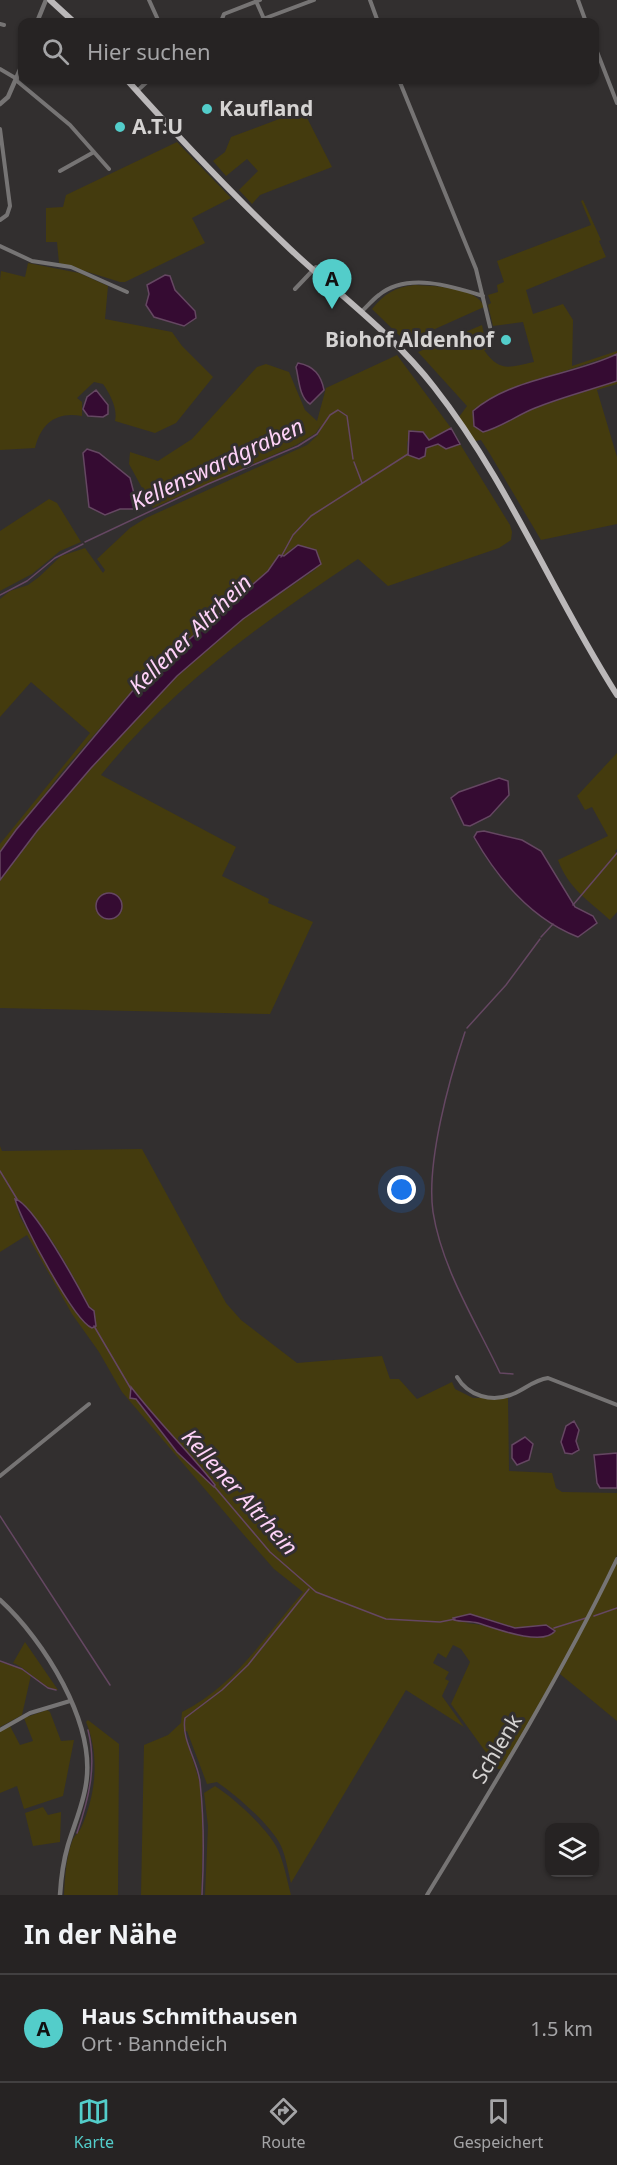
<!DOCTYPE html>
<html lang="de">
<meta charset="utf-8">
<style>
body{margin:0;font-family:"Noto Sans",sans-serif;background:#2e2b2b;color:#f1f3f6}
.controls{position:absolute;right:18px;bottom:18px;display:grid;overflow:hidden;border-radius:12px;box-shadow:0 2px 4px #0004}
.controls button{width:54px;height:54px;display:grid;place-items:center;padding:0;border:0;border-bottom:2px solid #424041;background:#262323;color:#f1f3f6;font:30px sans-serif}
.you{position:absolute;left:402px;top:1190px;width:21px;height:21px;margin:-15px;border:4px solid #fff;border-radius:50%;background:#1a73e8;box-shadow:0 0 0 9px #1a73e833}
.badge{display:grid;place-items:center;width:39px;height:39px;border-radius:50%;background:#53cdca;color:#111;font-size:20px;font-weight:700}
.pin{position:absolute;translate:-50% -50px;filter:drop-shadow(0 2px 3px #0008)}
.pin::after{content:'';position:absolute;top:32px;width:21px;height:18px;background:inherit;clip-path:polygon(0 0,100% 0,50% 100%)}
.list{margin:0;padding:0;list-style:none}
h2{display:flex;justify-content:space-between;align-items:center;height:78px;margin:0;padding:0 24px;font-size:26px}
h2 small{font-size:20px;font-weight:400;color:#a4a4a6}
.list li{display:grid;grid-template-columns:39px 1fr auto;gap:18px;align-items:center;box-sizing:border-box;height:108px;padding:0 24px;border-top:2px solid #424041}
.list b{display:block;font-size:22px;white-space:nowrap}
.list p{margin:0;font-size:20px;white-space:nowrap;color:#a4a4a6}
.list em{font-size:20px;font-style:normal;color:#a4a4a6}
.icon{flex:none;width:33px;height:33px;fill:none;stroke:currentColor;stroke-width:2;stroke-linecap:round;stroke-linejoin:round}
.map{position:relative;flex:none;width:617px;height:1895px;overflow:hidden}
.search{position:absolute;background:#262323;box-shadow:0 2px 4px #0004;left:18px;right:18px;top:18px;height:66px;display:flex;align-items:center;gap:15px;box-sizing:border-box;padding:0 21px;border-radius:12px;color:#a4a4a6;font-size:22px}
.sheet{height:186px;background:#262323}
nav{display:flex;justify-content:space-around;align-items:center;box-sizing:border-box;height:84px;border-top:2px solid #424041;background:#262323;font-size:16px;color:#a4a4a6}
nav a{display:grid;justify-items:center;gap:3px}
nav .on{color:#53cdca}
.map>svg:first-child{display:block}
</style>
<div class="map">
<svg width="617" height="1895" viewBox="0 0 617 1895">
<rect width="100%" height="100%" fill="#322f2f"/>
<path fill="#443b0e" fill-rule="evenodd" d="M303,110L332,167L260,195L252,204L239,190L258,171L247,159L226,176L213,161L225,152L231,137Z
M177,142L231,198L192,218L205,243L125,282H120L59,263L57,242H46V208L63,207L66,195Z
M583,200L601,240L599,241L606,257L526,290L533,314L563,304L573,320L572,366L617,351V354L528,383L472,414L477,425L483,432L537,407L617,381V384L597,390L617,457V524L541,540L490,454L481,440L475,441L459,417L467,406L418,352L482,325L487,349L484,350C500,373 509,367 534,362L523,322L493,326L488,305L491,303L488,295L498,292L497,285L504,282L497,261L591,225L581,201Z
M28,263L79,273L108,286L105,319L172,332L182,346L213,377L176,423L155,433L115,421C118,409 110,394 103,384L94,382L77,398L82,402V416C57,411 41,423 35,448L0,450V280L1,271L25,277Z
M415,285C433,286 478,287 484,307L406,342L372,309C384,294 395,287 415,285Z
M397,355L451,428L429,440L423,432L412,430L407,443L408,455L419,459L430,445L438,443L446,449L460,444L510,525L512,532L511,540L499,548L388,586L358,559C263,622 173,686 101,775L236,847L222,876L269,899L268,903L313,922L270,1014L0,1008V880L37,831L126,727L177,676L243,619L316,569L294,547L284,556H279L268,571L140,682L62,772L0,852V844L90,733L31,682L0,717V599L10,591L28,585L39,577L61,556L85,548L103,573L105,570L97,559L130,528L146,518L307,445L318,435L320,426L316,433L296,445L153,508L129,464L130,452L158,461L192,439L257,367L266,364L289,372L305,410L317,421L326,388Z
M49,499L57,503L81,542L60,551L32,574L0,591V531Z
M617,753V849L615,851L617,854V912L610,920C589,901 568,888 558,860L608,836L592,807L585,810L577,796Z
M0,1146L2,1151L142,1149L226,1303L241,1320L297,1363L382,1356L390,1379H399L417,1399L452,1382L455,1389L473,1398H508L509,1471L552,1473L556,1488L562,1492L617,1493V1555L586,1622L502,1769H498L451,1704L470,1662L461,1649L453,1645L446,1658L438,1653L433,1663L449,1672L445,1679L449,1681L442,1696L464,1727L406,1690L291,1883C288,1871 286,1857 281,1846C271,1825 236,1795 217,1782L207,1784L187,1731L184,1732L200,1783L203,1834L201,1895H141L144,1745L168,1735L181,1723L182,1712C236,1685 265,1636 303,1592L274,1569L244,1535L122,1392L99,1352L72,1314L27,1235L0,1252ZM15,1199C43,1217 74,1277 89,1307L93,1309L94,1318L77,1314L70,1305L20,1217ZM131,1388L174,1441L206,1474L214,1487L162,1434ZM489,1619L515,1628L530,1627L528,1636C516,1632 475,1623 464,1623Z
M617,1562V1721L560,1674Z
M25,1642L58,1690C46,1691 27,1668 13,1663Z
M0,1662L18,1667L31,1675L22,1715L0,1727Z
M47,1710L50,1712L61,1741L74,1740L63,1796L24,1809L17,1786L0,1793V1731L10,1726L20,1745L33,1741L24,1718Z
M88,1720L119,1744L118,1895H64C65,1877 66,1856 73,1839C75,1835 79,1832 81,1828C96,1795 100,1755 86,1722Z
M215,1786C234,1798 269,1830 278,1850C284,1863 287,1880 291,1895H205L208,1826L204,1793Z
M43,1807L48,1815L61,1812L60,1842L33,1846L25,1813Z"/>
<path fill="#350b32" stroke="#654762" stroke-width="1.5" d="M165,275L170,276L175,290L195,311L196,318L184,326L154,317L146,305L149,294L147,285Z
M617,354V381C590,390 562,397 535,408C517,415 502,427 483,432L474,426L473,411C513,377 572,376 617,354Z
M298,363C314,366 321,375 324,390L310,404C299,397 299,379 296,367Z
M96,390L108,405V414L103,417L88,416L83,409L87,397Z
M451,428L460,444L446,449L438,444L426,448L425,456L419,459L408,455L409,431L423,432L429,440Z
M87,449L99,453L130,478L138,509H120L105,515L89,507L83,453Z
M298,545L316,550L321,564L243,619L177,676L91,768L37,831L0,880V852L16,830L140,682L268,571L279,555L284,556Z
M499,778L508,781L509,795L490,816L470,826L464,825L451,798L459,792Z
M484,831L522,840L541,851L575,907L593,916L597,923L578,937C532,919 498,879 474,837L477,832Z
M96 906a13 13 0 1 1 26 0a13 13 0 1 1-26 0Z
M15,1199C33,1203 79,1288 89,1307L94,1311L96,1326L92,1328C74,1321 21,1221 15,1199Z
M131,1387C158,1422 188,1451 215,1485L214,1487L177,1452L136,1399L130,1398Z
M574,1421L579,1430L576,1441L579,1450L572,1454L565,1453L561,1442L566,1426Z
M525,1437L533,1444L529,1460L517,1465L512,1458V1445Z
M617,1453V1488H600L597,1483L594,1455Z
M470,1614L515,1628L546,1625L555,1631C543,1647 494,1628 478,1623C470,1621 462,1622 454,1620L453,1618Z"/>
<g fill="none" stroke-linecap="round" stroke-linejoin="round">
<path stroke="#654762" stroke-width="1.5" d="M354,462L362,483
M85,542L208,484L298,446L317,434L330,415L338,410L347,416L353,459
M281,557L293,535L311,516L408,454
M0,595L27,581L55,558L83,544
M573,905L617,853
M541,937L553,924
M467,1028L506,985L540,939
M465,1032C449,1080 426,1163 433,1212C442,1269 476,1322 500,1373L513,1374
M0,1171L17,1199
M94,1326L131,1389
M214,1486L270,1552L316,1592L386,1619L440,1622L455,1619
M0,1516L110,1685
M594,1616L617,1608
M554,1628L586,1618
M0,1661L22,1669L48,1688L56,1690
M77,1833C89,1798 97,1766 88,1730
M202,1895C204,1857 204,1819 200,1782C198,1761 181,1740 185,1718L222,1690L248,1665L309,1589"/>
<path stroke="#767474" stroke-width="4" d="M149,0L159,22
M370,0L378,22
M578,0L586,22
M256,1L264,19
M222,19L224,14L260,0
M197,22L203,20L204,22
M255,22L314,0
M0,24L4,25
M594,44L617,103
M0,69L17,79
M399,80L476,269L490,327
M17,81L70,125L109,169
M137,91L149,80
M0,129L10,206L7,215L0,220
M60,171L94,152
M0,246L32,261L71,267L127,292
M295,289L316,267
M362,311C368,306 372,300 379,295C407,272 452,286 483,296
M457,1377C468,1396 492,1403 513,1394C525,1389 534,1380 548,1378L617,1405
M0,1476L89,1404
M0,1730L30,1713L70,1701
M427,1895C494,1785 561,1676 617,1559"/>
<path stroke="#767474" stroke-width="4.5" d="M37,22L46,0
M0,104L8,97L22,65
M0,1600C44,1640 96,1723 86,1784C83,1805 74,1825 68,1845C63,1862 61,1878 60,1895"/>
<path stroke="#bbb8b9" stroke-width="6" d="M50,0L74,22
M127,80C179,138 234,196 290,249C339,295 393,334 434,387C508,481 553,595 617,695"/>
</g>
<g fill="#53cdca" stroke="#322f2f" stroke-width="2">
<circle cx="207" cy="109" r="6"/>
<circle cx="120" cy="127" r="6"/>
<circle cx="506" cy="340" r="6"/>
</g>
<g text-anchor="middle" stroke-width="6" stroke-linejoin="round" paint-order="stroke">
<g font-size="21" font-weight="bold" fill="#d5d3d2" stroke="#322f2f" text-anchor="start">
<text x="219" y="116">Kaufland</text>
<text x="132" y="134">A.T.U</text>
<text x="494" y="347" text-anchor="end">Biohof Aldenhof</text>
</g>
<g font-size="21" fill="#d5d3d2" stroke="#322f2f">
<text transform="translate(497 1749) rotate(-59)" y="7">Schlenk</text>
</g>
<g font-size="22" font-style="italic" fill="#fed2f8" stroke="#322f2f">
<text transform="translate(217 464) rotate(-25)" y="8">Kellenswardgraben</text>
<text transform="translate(190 634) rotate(-44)" y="8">Kellener Altrhein</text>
<text transform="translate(240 1492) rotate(48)" y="8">Kellener Altrhein</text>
</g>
</g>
</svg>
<div class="controls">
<button><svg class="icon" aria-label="layers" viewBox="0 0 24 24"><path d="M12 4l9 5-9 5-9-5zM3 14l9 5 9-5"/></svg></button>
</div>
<div class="you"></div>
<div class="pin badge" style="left:332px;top:309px">A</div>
<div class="search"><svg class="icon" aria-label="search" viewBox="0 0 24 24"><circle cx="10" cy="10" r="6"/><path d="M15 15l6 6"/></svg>Hier suchen</div>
</div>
<section class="sheet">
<h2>In der Nähe<small></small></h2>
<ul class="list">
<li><span class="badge">A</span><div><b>Haus Schmithausen</b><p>Ort · Banndeich</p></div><em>1.5 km</em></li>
</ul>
</section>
<nav>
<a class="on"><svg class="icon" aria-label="map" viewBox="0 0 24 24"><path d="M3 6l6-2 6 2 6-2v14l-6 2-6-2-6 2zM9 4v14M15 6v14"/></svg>Karte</a>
<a><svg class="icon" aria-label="directions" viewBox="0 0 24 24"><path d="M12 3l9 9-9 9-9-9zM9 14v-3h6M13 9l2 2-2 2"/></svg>Route</a>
<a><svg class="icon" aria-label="saved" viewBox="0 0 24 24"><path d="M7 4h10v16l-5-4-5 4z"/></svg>Gespeichert</a>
</nav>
